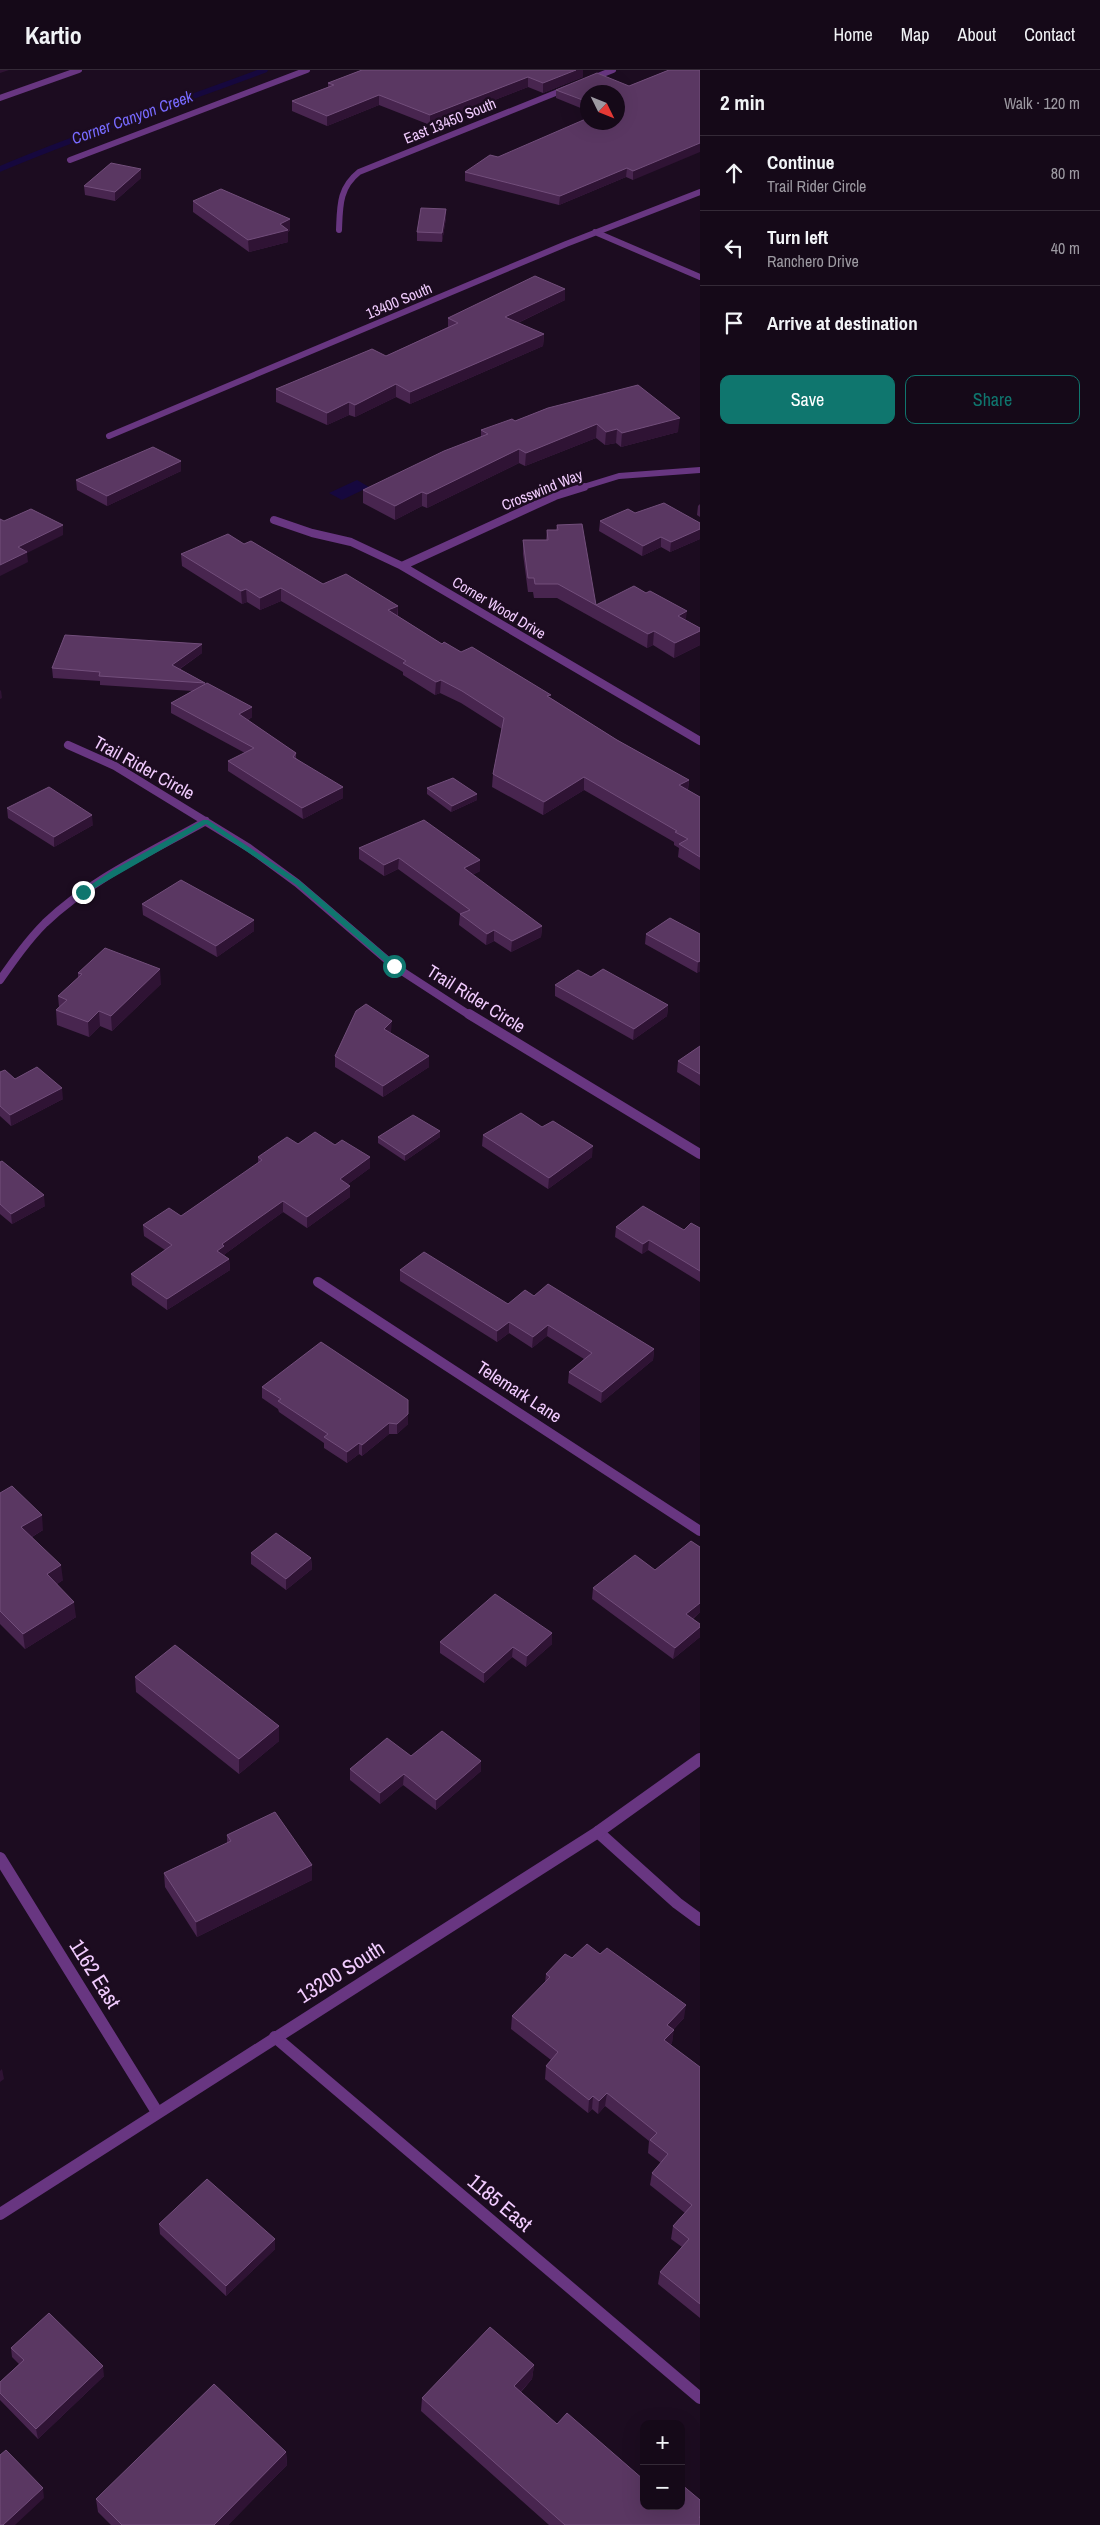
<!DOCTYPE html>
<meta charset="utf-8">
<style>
body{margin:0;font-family:"Archivo Narrow",sans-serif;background:#221725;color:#f1f3f6}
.controls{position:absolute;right:15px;bottom:15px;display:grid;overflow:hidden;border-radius:10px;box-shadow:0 5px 20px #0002}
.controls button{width:45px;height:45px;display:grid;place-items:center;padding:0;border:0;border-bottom:1px solid #342a37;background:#150918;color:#f1f3f6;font:25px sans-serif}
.compass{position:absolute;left:580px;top:15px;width:45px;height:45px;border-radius:50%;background:#150918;box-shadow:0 5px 20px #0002;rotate:133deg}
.stop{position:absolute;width:15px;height:15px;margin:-11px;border:4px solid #0f766e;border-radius:50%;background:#fff}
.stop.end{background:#0f766e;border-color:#fff;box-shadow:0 1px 5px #0008}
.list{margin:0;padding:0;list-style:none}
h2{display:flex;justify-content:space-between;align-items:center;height:65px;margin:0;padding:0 20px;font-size:21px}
h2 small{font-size:16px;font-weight:400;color:#9d9aa2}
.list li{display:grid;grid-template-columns:32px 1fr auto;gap:15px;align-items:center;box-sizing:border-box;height:75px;padding:0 20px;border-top:1px solid #342a37}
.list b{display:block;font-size:19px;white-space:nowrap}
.list p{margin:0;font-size:16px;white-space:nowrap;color:#9d9aa2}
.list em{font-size:16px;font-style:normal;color:#9d9aa2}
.actions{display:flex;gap:10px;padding:15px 20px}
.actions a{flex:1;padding:11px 0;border:1px solid #0f766e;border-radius:10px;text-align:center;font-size:18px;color:#0f766e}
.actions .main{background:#0f766e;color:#fff}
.icon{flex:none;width:28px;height:28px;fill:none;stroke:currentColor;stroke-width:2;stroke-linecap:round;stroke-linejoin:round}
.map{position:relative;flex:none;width:700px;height:2455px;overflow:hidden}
header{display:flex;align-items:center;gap:30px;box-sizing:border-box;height:70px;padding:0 25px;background:#150918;border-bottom:1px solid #342a37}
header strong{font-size:24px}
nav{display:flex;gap:28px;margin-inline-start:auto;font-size:18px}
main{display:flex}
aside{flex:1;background:#150918}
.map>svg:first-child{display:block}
</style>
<header>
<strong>Kartio</strong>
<nav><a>Home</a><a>Map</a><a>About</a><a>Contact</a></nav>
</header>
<main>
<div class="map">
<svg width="700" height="2455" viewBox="0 0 700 2455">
<rect width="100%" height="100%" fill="#1c0c20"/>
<path fill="#16083e" d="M357,410L369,417L342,430L329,423Z"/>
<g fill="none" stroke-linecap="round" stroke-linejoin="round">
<path stroke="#16083e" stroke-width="5.5" d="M0,99C87,62 177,33 265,0"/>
<path stroke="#683681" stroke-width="6" d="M588,10L613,0
M0,28L79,0
M70,90L307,0
M339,160C340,136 339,118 359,102L568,18
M595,162L700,207
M109,366L566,174L700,122
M580,418L619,406L700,400"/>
<path stroke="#683681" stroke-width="8" d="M274,450L312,463L351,472L402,496L700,671
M402,496L555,426L584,417
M68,675L115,696L249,778L297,813L394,896L471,946
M0,910C14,890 28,870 45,853C91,809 151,782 206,751"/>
<path stroke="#683681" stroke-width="10" d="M469,944L700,1084
M318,1212L700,1461"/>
<path stroke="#683681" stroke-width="12" d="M598,1762L677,1833L700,1850
M0,1788L157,2042
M275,1967L700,2328"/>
<path stroke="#683681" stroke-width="12" d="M0,2144L598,1762L700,1689"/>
</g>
<path fill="#48254f" d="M362,0L583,7L543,23L528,17L430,55L379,35L327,56L292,41V31L328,17V13Z
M669,0L633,110L626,107L559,135L465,111V102L618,52V22H588V41L556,28V20L629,16Z
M141,108L115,131L85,125L84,116Z
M193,131L290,149V160L288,162V172L249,182L193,142Z
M446,139V148L442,172L417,171V162Z
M565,219V230L518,253L544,264L543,276L410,334L396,327L355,347L349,345L327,355L276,332V319L386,286L448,257V248Z
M548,338L678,362L621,377L616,373L605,375L596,368L525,396L519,393L427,438L422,436L395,450L363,433V420L481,367V360L515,351Z
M181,391V401L107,436L77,420L76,410Z
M700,434V447L697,445L698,436Z
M635,443L700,453V469L670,482L661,477L642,486L599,461L600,451Z
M557,455L596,535L686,550L700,558V575L674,588L653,575L647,578L557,528H534L533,522H528L523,484V470H546L547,460H556Z
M244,474L323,514L398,536V546L442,574L461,582L551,628L617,670L689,710L688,720L700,727V800L678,787L679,778L674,775V772L584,720L543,745L492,717L493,704L502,659L461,633L440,623L435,625L403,605V602L281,531L260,540L247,532L242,534L182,496L181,484Z
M202,583L180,599L205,613V614L252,647L248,650L296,683V688L343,728L303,749L228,701V691L245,683L171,643V633L192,621L100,615V611L53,608L52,598Z
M427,718L477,730L451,742L427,724Z
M7,738L93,755L54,777L8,748Z
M359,778L480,790V801L472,805L542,856L541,867L511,882L494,871L486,875L459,855L460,844L398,799L384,806L359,789Z
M142,834L254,861L217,887L143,845Z
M646,864H700V901L697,903L645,874Z
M78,903L161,914L112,961L100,956L89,967L57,955L56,940L59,937L58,926L78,908Z
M591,907L668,935L667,946L633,970L555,926V915Z
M391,962L390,963L429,986V997L383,1027L335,997V986Z
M700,976V1016L677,1002L678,991Z
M0,1002L15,1009L63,1029L11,1056L0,1046Z
M542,1057L592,1087L548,1119L482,1076L483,1065Z
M378,1067H440L405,1091L378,1073Z
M298,1074L335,1075L370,1087V1098L348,1114L350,1127L307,1158L283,1142L225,1184V1186L229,1189L230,1200L167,1240L132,1215L131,1204L165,1180L144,1166L143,1155L181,1146L258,1093V1087Z
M0,1092L45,1136L12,1154L0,1144Z
M616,1157L684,1160L700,1158V1212L648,1180L642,1184L615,1167Z
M400,1200L508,1234L534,1226L654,1279L653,1290L601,1333L568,1313L569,1302L584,1289L547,1266L532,1278L509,1263L497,1272L400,1211Z
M262,1317L408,1354L397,1364H389L362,1386L359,1384L347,1393L324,1378V1373L279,1342L278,1339L262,1328Z
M0,1423L43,1460L32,1467L63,1510L57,1514L76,1547L25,1579L0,1554Z
M251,1483L311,1488L312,1499L286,1520L251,1494Z
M593,1518L700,1542L693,1549L700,1554V1567L673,1589L592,1529Z
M552,1563V1574L526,1597L512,1587L484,1613L440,1583V1572Z
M135,1607L279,1656V1671L239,1704L136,1622Z
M411,1686L481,1701L436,1740L403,1715L380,1734L350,1710V1699Z
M227,1765L312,1795V1810L197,1867L165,1817L164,1803L227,1773Z
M572,1888L684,1948L673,1960L672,1973L670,1975L700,1997V2248L658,2214L660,2202L682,2177L671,2169L673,2156L685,2143L650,2115L652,2103L661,2093L648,2083L649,2071L605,2036L598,2044L592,2039L588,2043L545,2009L546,1996L551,1990L511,1959L512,1946L545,1913L546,1904Z
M159,2154L275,2179L226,2226L160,2164Z
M11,2278L104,2306L38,2369L0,2330V2312L19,2294L12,2287Z
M534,2295L532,2309L521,2322L644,2436L700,2455H549L421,2341L422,2328Z
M286,2382L287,2395L228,2455H111L98,2442L96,2429Z"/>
<path fill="#2f1334" d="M0,0H9L0,3Z
M576,0H583V7L543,23V13Z
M528,7V17L430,55V45Z
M379,25V35L327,56V46Z
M700,73V82L633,110V101Z
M627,98L626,107L559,135L560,126Z
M141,99V108L115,131V122Z
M446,139V148L442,172V163Z
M290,149V160L288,162V172L249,182L248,170Z
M565,219V230L505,259V247Z
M544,264L543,276L410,334V322Z
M396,314V327L355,347V335Z
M349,332V345L327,355V343Z
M680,348L678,362L621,377L622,363Z
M597,354L596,368L525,396L526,383Z
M617,359L616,373L605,375L606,362Z
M519,379V393L427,438V424Z
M181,391V401L107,436V426Z
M422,422V436L395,450V436Z
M63,455V465L27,483L28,492L0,506V495L18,477Z
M700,459V469L670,482L671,472Z
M661,467V477L642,486L643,476Z
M281,518V531L260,540V528Z
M246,519L247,532L242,534L241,521Z
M398,536L397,548L388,540Z
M687,541L685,556L678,546Z
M654,561L653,575L647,578L648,564Z
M700,561V575L674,588L675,573Z
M202,574V583L172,604V595Z
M441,610L440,623L435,625L436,612Z
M1,620L2,628L0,629V621Z
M252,637V647L240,654L239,644Z
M584,707V720L543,745L544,732Z
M689,710L687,723L679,715Z
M343,717V728L303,749L302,738Z
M477,724V730L451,742L452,736Z
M92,745L93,755L54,777V767Z
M399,788L398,799L384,806V795Z
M480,790V801L464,809V798Z
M254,850V861L217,887L216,876Z
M542,856L541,867L511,882L512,871Z
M494,860V871L486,875L487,864Z
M700,891V901L697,903L698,892Z
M160,899L161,914L112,961L111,946Z
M668,935L667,946L633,970L634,959Z
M99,941L100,956L89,967L88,952Z
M392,951L391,962L383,970L384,959Z
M429,986V997L383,1027V1016Z
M62,1018L63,1029L11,1056L10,1045Z
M440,1061V1067L405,1091V1085Z
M593,1076L592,1087L548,1119L549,1108Z
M370,1087V1098L340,1120V1109Z
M350,1116V1127L307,1158V1147Z
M44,1125L45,1136L12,1154L11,1144Z
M283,1131V1142L225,1184V1187L217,1181L222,1174Z
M649,1170L648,1180L642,1184L643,1174Z
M229,1189L230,1200L167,1240V1229Z
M509,1252V1263L497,1272V1261Z
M548,1255L547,1266L532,1278L533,1267Z
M654,1279L653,1290L601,1333L602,1322Z
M408,1344V1354L397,1364V1354Z
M389,1353V1364L362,1386V1375Z
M359,1373V1384L347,1393V1382Z
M42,1445L43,1460L23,1472L21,1457Z
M311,1488L312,1499L286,1520V1509Z
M61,1495L63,1510L48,1520L47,1504Z
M74,1532L76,1547L25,1579L23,1564Z
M700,1533V1542L685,1555L686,1544Z
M700,1557V1567L673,1589L675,1578Z
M552,1563V1574L526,1597L527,1586Z
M513,1577L512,1587L484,1613V1603Z
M279,1656V1671L239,1704V1689Z
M481,1691V1701L436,1740V1730Z
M404,1704L403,1715L380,1734V1723Z
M312,1795V1810L197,1867L196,1852Z
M686,1935L684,1948L665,1968L667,1955Z
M674,1960L672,1973L663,1983L664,1970Z
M2,1999L4,2009L0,2012V2001Z
M607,2023L605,2036L598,2044L599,2031Z
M593,2026L592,2039L588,2043L589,2030Z
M275,2169V2179L226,2226V2216Z
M534,2295L532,2309L513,2330L514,2316Z
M103,2296L104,2306L38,2369L36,2359Z
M286,2382L287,2395L228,2455H214Z
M43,2418L44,2428L15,2455H3Z"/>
<path fill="#5a3762" stroke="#724e7b" d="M362,0H576L543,13L528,7L430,45L379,25L327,46L292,31L334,15L328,13Z
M669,0H700V73L633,101L627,98L560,126L465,102L490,85L498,87L588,48V52H618V22H588V32L556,20L597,3L629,16Z
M111,93L141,99L115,122L84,116Z
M221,119L290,149L280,154L288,160L248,170L193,131Z
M421,138L446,139L442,163L417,162Z
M535,206L565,219L505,247L544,264L410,322L396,314L355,335L349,332L327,343L276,319L372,279L386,286L458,253L448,248Z
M638,315L680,348L622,363L617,359L606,362L597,354L526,383L519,379L427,424L422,422L395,436L363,420L444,381L488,364L481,360L512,349L515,351L548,338Z
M153,377L181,391L107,426L76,410Z
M664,433L700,453V459L671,472L661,467L643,476L600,451L628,439L635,443Z
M31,439L63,455L18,477L27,482L0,495V449L4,451Z
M582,454L596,535L634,516L646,523L650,521L687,541L678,546L700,558V561L675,573L654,561L648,564L558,514H535L534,508H528L523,470H548L547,460H558L557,455Z
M228,464L244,474L251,471L323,514L346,504L398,536L388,540L442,574L444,572L461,582L472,577L551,625L547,626L617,670L689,710L679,715L700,727V787L679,774L688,769L675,762L677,761L584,707L544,732L493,704L504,648L462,621L441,610L436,612L403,593L406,591L281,518L260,528L246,519L241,521L181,484Z
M65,565L202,574L172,595L205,613L99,606L100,602L52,598Z
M207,613L252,637L239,644L296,683L293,687L343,717L302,738L228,691L254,678L171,633Z
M453,708L477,724L452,736L427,718Z
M49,717L92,745L54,767L7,738Z
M424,750L480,790L464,798L542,856L512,871L494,860L487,864L460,844L470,840L399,788L384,795L359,778Z
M181,810L254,850L216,876L142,834Z
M670,848L700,864V891L698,892L646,864Z
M105,878L160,899L111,946L99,941L88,952L56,940L67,930L58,926L82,904L78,903Z
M603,899L668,935L634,959L555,915L578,900L591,907Z
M366,934L392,951L384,959L429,986L383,1016L335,986L356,941Z
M700,976V1004L678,991Z
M37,997L62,1018L10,1045L0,1036V1002L5,1000L15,1009Z
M521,1043L542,1057L553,1051L593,1076L549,1108L483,1065Z
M413,1045L440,1061L405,1085L378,1067Z
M315,1062L335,1075L342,1070L370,1087L340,1109L350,1116L307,1147L283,1131L222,1174L224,1176L217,1181L229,1189L167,1229L131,1204L172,1175L143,1155L169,1138L181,1146L262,1090L258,1087L287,1067L298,1074Z
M2,1091L44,1125L11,1144L0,1134V1092Z
M643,1136L684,1160L691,1153L700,1158V1201L649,1170L643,1174L616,1157Z
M424,1182L508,1234L525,1220L534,1226L548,1214L654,1279L602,1322L569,1302L592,1283L548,1255L533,1267L509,1252L497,1261L400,1200Z
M321,1272L408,1330V1344L397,1354L389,1353L362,1375L359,1373L347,1382L324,1367L328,1364L278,1331L281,1329L262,1317Z
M12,1416L42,1445L21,1457L61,1495L47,1504L74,1532L23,1564L0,1541V1423Z
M276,1463L311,1488L286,1509L251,1483Z
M691,1471L700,1477V1533L686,1544L700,1554V1557L675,1578L593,1518L635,1485L655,1500Z
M495,1524L552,1563L527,1586L513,1577L484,1603L440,1572Z
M175,1575L279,1656L239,1689L135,1607Z
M442,1661L481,1691L436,1730L404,1704L380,1723L350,1699L387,1668L411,1686Z
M275,1742L312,1795L196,1852L164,1803L231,1771L227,1765Z
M587,1874L600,1884L607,1878L686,1935L667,1955L674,1960L664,1970L700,1997V2234L660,2202L689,2169L673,2156L692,2135L652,2103L668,2084L650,2070L657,2063L607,2023L599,2031L593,2026L589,2030L546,1996L558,1982L512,1946L550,1907L546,1904L565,1884L572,1888Z
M207,2109L275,2169L226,2216L159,2154Z
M49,2243L103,2296L36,2359L0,2323V2312L24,2290L11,2278Z
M490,2257L534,2295L514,2316L557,2354L567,2343L644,2410V2436H681V2414L700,2430V2447H699L700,2448V2455H565L422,2328Z
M214,2314L286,2382L214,2455H122L96,2429Z
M6,2380L43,2418L3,2455H0V2385Z"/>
<path fill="#0f766e" d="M203,750H208L300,811L397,894V898H392L295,814L206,754L86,823L80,822L113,800Z"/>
<g text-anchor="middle" stroke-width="5" stroke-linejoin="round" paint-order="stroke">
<g font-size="15" fill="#f2ccff" stroke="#1c0c20">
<text transform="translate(450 51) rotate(-22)" y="5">East 13450 South</text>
<text transform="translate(399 231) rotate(-23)" y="5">13400 South</text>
<text transform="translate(542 420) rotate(-22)" y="5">Crosswind Way</text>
<text transform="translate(499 538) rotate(31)" y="5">Corner Wood Drive</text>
</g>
<g font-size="16" font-style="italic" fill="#786aff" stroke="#1c0c20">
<text transform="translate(132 47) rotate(-20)" y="6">Corner Canyon Creek</text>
</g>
<g font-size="18" fill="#f2ccff" stroke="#1c0c20">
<text transform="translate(144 698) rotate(29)" y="6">Trail Rider Circle</text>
<text transform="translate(476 929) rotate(32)" y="6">Trail Rider Circle</text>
<text transform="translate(519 1322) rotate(33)" y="6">Telemark Lane</text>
</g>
<g font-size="21" fill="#f2ccff" stroke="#1c0c20">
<text transform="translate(341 1902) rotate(-32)" y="7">13200 South</text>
<text transform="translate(95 1904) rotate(58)" y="7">1162 East</text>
<text transform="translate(500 2133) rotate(40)" y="7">1185 East</text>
</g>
</g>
</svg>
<div class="controls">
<button>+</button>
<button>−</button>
</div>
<svg class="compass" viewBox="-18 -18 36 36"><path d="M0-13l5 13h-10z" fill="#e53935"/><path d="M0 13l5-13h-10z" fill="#9d9aa2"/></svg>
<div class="stop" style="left:394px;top:896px"></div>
<div class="stop end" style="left:83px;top:822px"></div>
</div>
<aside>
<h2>2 min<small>Walk · 120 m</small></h2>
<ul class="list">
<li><svg class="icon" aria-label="ahead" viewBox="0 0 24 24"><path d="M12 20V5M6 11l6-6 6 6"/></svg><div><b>Continue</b><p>Trail Rider Circle</p></div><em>80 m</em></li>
<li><svg class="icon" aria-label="left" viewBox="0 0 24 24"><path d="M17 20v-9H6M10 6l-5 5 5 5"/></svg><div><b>Turn left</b><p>Ranchero Drive</p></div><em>40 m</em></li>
<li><svg class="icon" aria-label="arrive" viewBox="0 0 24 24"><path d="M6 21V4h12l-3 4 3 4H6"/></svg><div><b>Arrive at destination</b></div></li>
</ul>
<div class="actions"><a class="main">Save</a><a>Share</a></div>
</aside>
</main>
